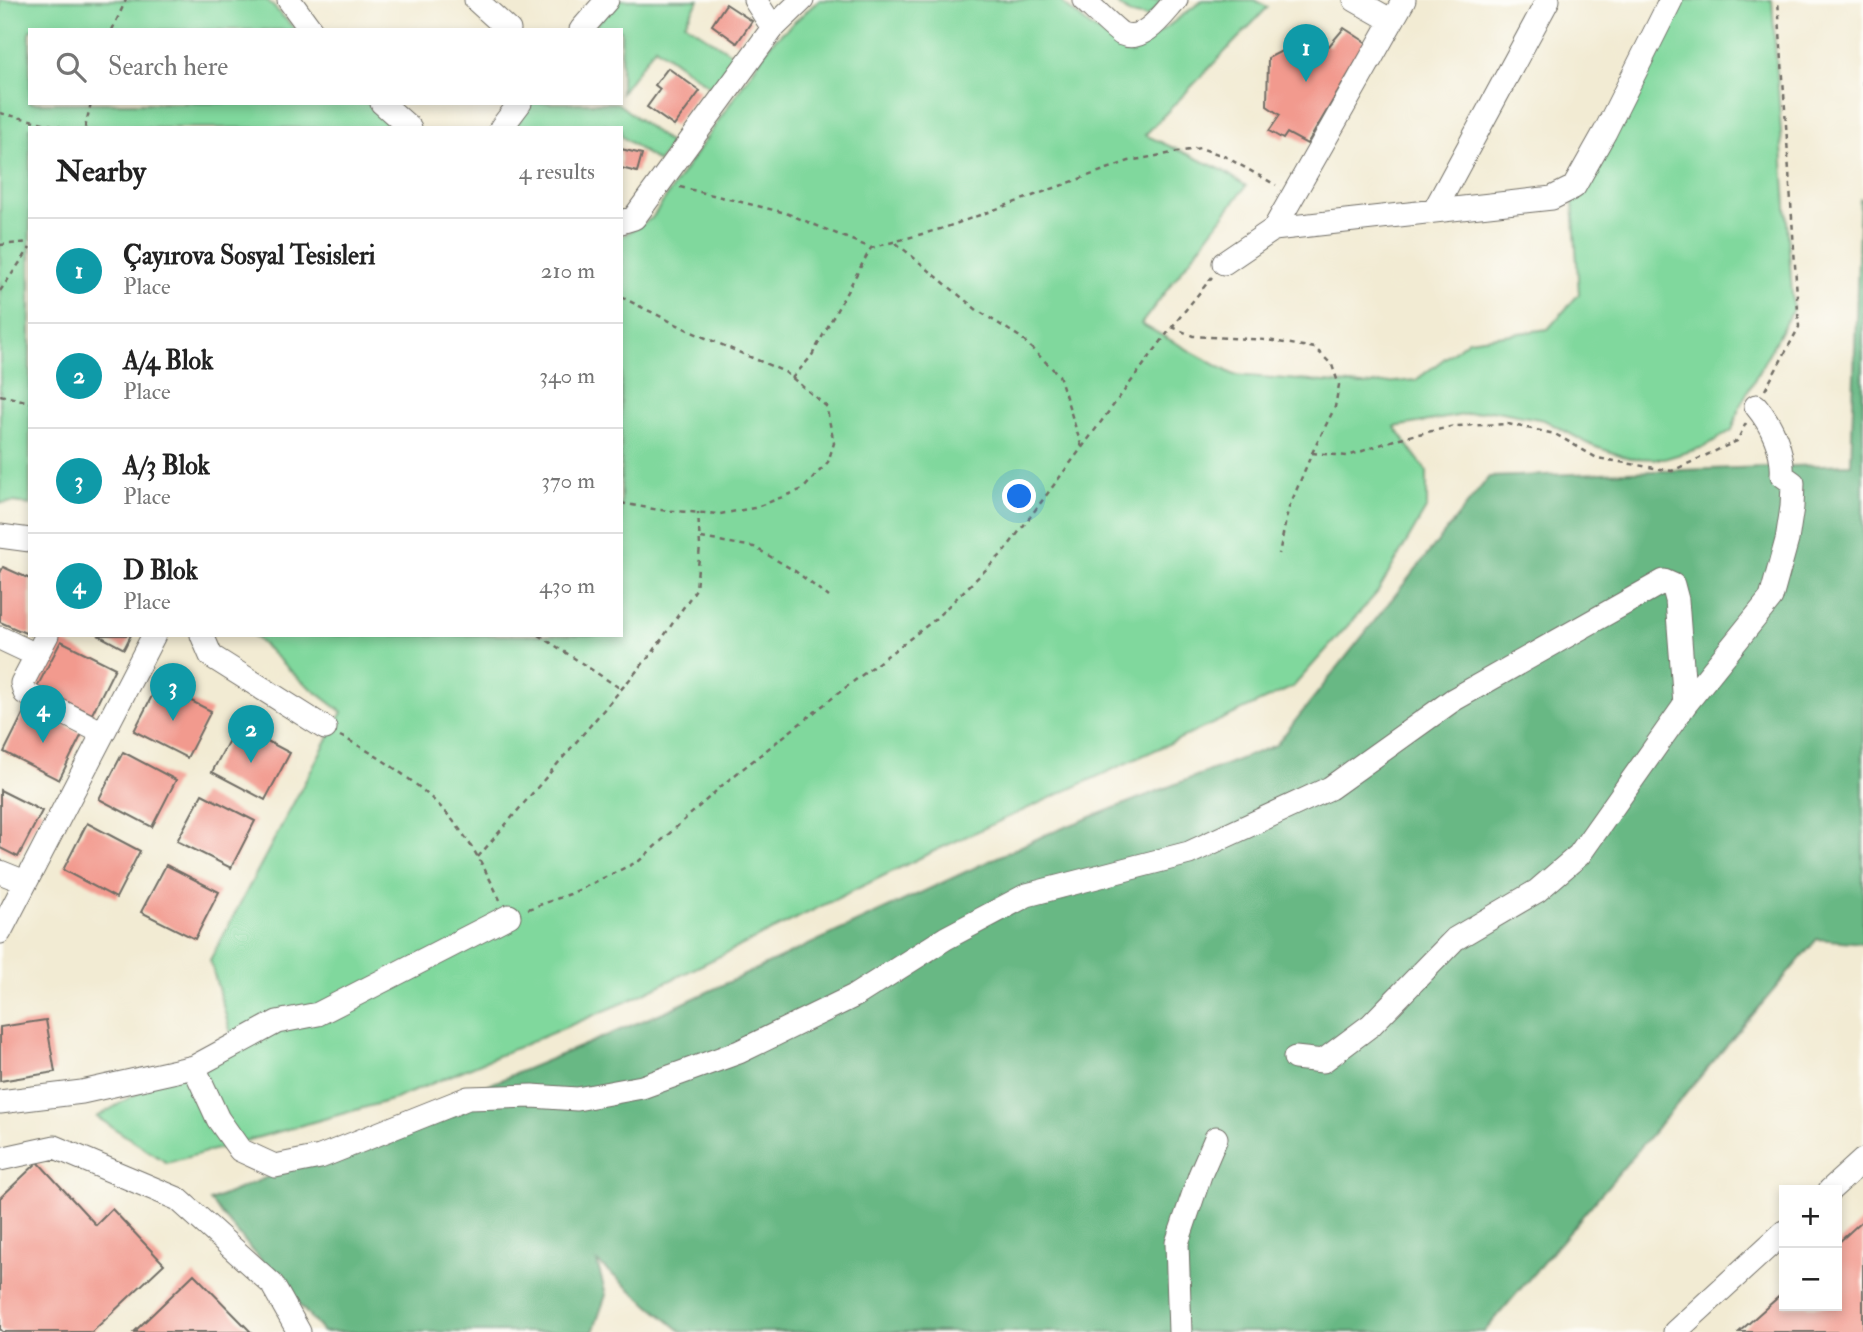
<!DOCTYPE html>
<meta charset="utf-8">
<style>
body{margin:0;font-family:"IM FELL Double Pica",serif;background:#f2f2f2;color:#222}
.controls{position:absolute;right:21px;bottom:21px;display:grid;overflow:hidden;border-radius:0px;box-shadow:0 4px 10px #0003}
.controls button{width:63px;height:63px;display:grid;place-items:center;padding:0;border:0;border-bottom:2px solid #e0e0e0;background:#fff;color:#222;font:35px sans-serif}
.you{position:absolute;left:1020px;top:497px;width:24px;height:24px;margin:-18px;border:5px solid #fff;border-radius:50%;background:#1a73e8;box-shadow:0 0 0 10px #1a73e833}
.badge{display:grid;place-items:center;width:46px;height:46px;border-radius:50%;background:#111827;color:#fff;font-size:23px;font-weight:700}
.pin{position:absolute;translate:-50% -58px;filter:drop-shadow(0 2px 4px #0008)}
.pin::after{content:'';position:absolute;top:37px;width:24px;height:21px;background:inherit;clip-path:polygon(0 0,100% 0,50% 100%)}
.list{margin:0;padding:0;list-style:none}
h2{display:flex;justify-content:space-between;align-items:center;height:91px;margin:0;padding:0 28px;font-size:30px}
h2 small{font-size:23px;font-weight:400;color:#767676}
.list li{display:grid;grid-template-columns:46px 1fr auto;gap:21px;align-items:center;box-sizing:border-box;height:105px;padding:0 28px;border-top:2px solid #e0e0e0}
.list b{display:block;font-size:26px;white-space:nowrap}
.list p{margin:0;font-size:23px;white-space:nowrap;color:#767676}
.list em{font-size:23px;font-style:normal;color:#767676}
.icon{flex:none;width:38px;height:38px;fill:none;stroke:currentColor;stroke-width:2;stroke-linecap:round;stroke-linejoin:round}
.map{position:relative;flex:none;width:1863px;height:1332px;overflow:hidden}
.search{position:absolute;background:#fff;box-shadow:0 4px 10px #0003;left:28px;top:28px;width:595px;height:77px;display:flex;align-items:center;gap:18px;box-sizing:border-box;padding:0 24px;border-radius:0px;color:#767676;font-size:26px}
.panel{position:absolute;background:#fff;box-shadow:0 4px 10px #0003;left:28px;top:126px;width:595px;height:511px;border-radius:0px}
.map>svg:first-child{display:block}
</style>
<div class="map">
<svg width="1863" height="1332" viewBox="0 0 1863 1332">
<rect width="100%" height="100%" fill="#fdfcf7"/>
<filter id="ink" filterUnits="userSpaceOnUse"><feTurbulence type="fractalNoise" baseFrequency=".0143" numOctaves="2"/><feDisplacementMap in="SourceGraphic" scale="14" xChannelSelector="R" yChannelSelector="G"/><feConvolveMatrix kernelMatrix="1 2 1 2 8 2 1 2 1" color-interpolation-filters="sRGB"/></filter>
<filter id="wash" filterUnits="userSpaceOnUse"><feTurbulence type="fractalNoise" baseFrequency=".00686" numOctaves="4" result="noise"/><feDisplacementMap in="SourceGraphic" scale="28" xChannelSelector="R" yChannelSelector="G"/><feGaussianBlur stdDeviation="1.57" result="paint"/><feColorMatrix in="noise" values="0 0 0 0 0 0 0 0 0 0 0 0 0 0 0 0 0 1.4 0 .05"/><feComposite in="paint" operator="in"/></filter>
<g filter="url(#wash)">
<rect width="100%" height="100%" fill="#f2ebd3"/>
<path fill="#80d89d" stroke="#568264" stroke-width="2" d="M0,0H267L296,30H30V103H368L392,128H30V505L15,502L0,503Z
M617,0H699L685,23L737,57L713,89L655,47L621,93V30H592Z
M819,0H1059L1091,27L1131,54L1203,0H1254L1268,7L1145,135L1222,170L1246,186L1141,324L1234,375L1363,385L1416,380L1469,340L1548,329L1579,294L1573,202L1584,190L1682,0H1772L1793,309L1741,404L1732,430L1704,447L1664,459L1629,458L1593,446L1544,420L1491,410L1395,427L1427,472V507L1377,593L1293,687L932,852L628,1001L395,1099L167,1163L97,1117L232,1037L210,960L342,712L299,679L253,635H621V237L652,218L772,42Z
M1112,0H1163L1148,17L1130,14Z
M532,103H617L671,144L658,162L621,136V128H610L605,124L602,128H514Z"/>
<path fill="#68b884" stroke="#4a7258" stroke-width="2" d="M1860,199H1863V943L1817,939L1484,1332H682L597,1262L606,1295L593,1332H323L210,1201L673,1008L1045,835L1276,745L1489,477L1851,464Z"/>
<g id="blocks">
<path fill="#f29a8e" d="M726,4L752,21L737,43L712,25Z
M1344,28L1367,43L1307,144L1287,133L1283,139L1269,131L1280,115L1267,106L1268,58L1311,36L1329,46Z
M668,68L700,91L674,126L647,107L660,89L655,85Z
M621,149L642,154L637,172L621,168Z
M3,567L30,579V635L0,622V573Z
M98,635H131L124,649Z
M61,641L115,668L92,714L37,687Z
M158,684L211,711L187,758L134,731Z
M27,706L82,734L59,780L4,752Z
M237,725L290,753L265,800L212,772Z
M123,752L176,780L152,827L99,799Z
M0,790L42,811L18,857L0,848Z
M202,794L255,821L231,868L177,841Z
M87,823L140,851L116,898L63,870Z
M166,865L219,892L195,939L141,912Z
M46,1020L55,1072L0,1081V1027Z
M38,1162L96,1225L112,1209L164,1264L92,1332H3L0,1329V1198Z
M1863,1220V1332H1739L1784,1292V1306H1837V1244Z
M194,1274L251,1332H134Z"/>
</g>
</g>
<g filter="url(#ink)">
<use href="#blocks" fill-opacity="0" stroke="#716e66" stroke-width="2"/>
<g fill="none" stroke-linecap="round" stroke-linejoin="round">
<g stroke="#716e66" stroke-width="25">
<path id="minor" d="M289,0L311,30
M476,0L509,30
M755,0L773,28
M1084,0C1091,6 1116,31 1122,34C1144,43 1163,14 1176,0
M1355,0L1392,21
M581,30L607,0
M382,103L410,128
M501,128L520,103
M1434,211L1548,0
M621,222L634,218L773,28L802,0
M1274,229L1552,198L1574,187L1605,132L1671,0
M1224,263L1274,229L1404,0
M0,536L30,540
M47,635L22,683L25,693L103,733
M202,635L211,656L325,728
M0,638L36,655
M0,872L25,882
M0,932L154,635
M1295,1058L1323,1061L1371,1025L1455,939L1537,891L1579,855L1685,705L1771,598L1787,540L1792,507L1793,483L1782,475C1784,451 1771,424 1756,406
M194,1067L218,1119L240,1150L275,1166L320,1157L468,1098L532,1096L577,1099L642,1087L739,1052L856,995L946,938L1027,895L1189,853L1330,788L1453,700L1664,581L1673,585L1677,600L1685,705
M0,1102L82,1092L194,1067L277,1022L318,1014L509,916
M0,1159L55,1147L178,1199L272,1284L299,1332
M1830,1190L1863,1160
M1180,1332L1177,1243L1200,1175L1216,1138
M1675,1332L1784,1232"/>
</g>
<path stroke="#716e66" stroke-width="2.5" stroke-dasharray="5 5" stroke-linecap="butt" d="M112,30L126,0
M1863,71V87
M0,113L65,128
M85,128L91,103
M680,187L786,213L871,248L944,228L1129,161L1200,148L1224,156L1276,185
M896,243L977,310L1020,337L1059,375L1082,448
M0,245L30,242
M0,291L30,248
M621,297L692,332L785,372L826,406L834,443L828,462L803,489L754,508L720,514L659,510L621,503
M1172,327L1193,336L1267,340L1315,348L1332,365L1339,385L1335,407L1312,453L1288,510L1279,554
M792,378L811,357L871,248
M1765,390L1799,327L1778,0
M0,395L30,402
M1312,453L1348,456L1400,438L1455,426L1508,424L1555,434L1597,458L1672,471L1737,441L1746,423
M701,538L754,547L795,571L829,597
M539,635L621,689
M340,736C383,757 436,794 463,834C478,855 489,877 500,900
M478,857L653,652L696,589L700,546L698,512
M528,909L570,894L639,861L726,782L845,688L933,621L1003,553L1172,327L1212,277"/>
<use href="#minor" stroke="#fff" stroke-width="23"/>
</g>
</g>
</svg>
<div class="controls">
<button>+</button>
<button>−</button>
</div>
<div class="you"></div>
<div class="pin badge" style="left:1306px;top:82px;background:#0f9aa8">1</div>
<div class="pin badge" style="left:251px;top:763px;background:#0f9aa8">2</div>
<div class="pin badge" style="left:173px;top:721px;background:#0f9aa8">3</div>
<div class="pin badge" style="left:43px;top:743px;background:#0f9aa8">4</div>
<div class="search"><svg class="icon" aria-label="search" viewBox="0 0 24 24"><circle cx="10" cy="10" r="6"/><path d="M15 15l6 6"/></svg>Search here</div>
<section class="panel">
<h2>Nearby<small>4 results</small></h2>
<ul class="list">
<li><span class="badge" style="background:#0f9aa8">1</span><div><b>Çayırova Sosyal Tesisleri</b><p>Place</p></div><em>210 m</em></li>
<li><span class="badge" style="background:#0f9aa8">2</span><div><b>A/4 Blok</b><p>Place</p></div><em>340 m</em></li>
<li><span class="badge" style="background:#0f9aa8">3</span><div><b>A/3 Blok</b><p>Place</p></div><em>370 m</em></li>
<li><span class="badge" style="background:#0f9aa8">4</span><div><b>D Blok</b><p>Place</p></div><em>430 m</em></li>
</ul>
</section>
</div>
